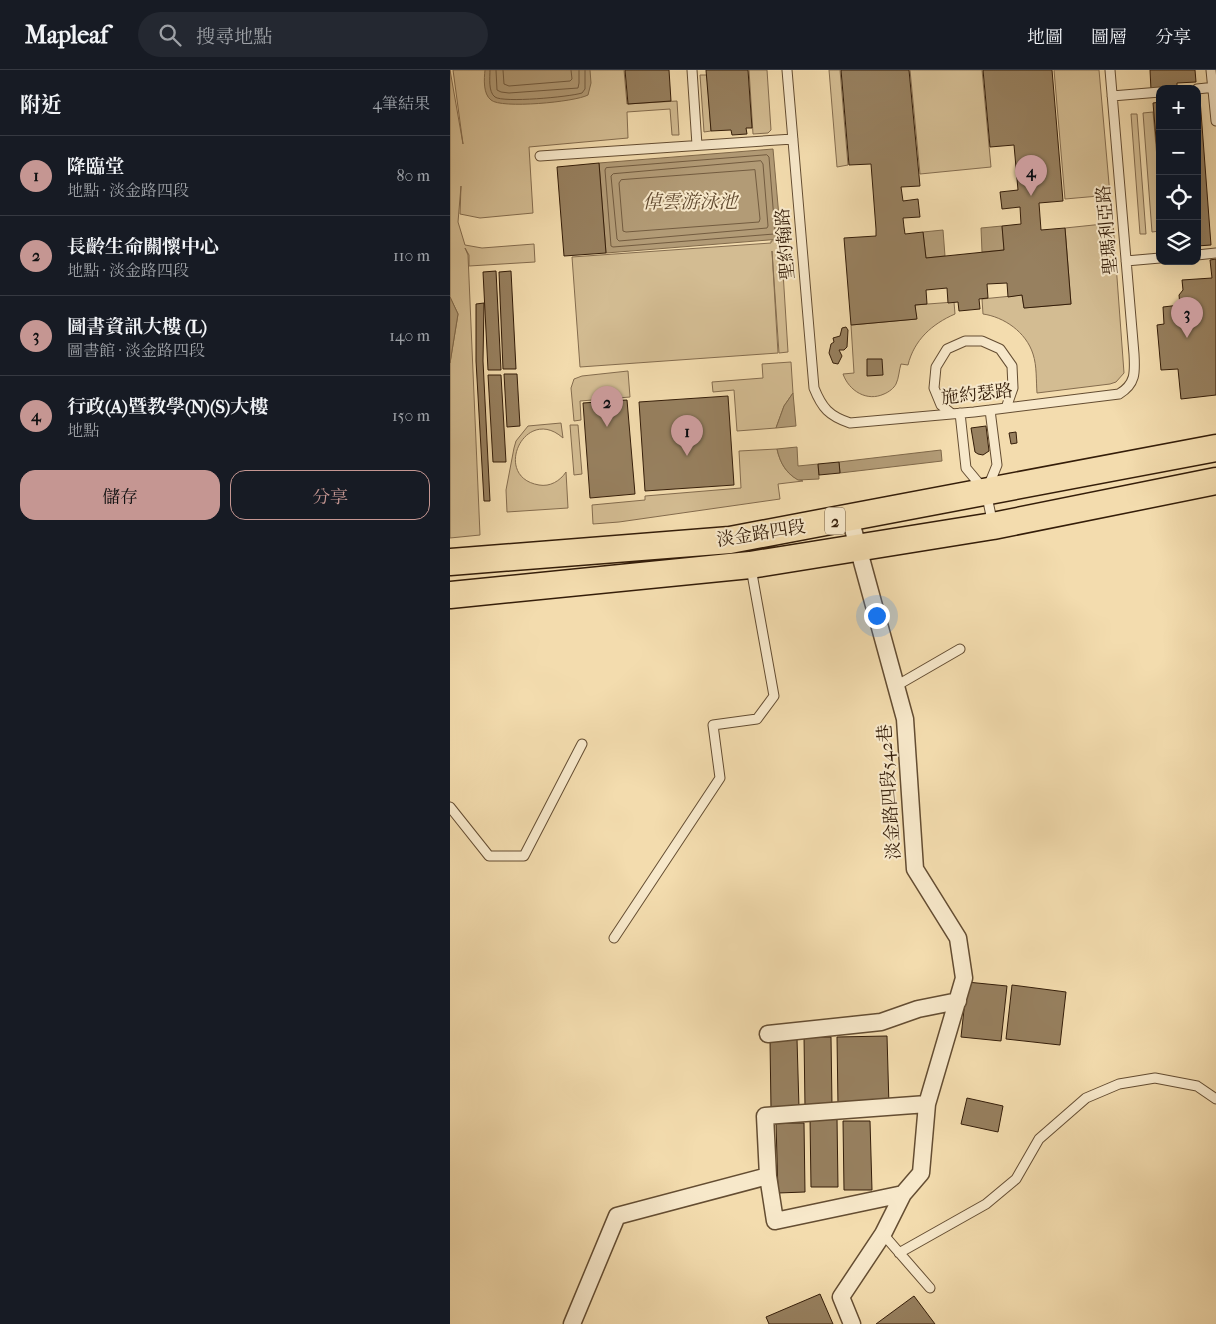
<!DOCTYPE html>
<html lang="zh-TW">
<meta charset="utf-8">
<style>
body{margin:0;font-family:"IM FELL French Canon","Noto Serif TC",serif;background:#242831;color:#f1f3f6}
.controls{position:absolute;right:15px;top:15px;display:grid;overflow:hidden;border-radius:10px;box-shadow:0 5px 20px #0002}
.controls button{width:45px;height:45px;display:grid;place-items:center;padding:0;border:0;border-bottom:1px solid #363941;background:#171b24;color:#f1f3f6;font:25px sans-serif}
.you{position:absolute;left:426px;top:545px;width:18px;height:18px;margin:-12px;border:4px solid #fff;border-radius:50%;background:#1a73e8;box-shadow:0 0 0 8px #1a73e833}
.badge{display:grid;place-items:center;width:32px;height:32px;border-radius:50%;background:#c59692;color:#111;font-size:16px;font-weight:700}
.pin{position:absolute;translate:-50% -41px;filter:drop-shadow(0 1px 2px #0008)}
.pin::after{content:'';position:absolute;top:26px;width:18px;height:15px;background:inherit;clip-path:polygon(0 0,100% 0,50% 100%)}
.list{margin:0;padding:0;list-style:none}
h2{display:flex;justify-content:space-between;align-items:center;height:65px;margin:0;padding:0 20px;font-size:21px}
h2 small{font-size:16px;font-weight:400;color:#9ea1a6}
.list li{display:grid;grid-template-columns:32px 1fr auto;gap:15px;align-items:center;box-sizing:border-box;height:80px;padding:0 20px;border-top:1px solid #363941}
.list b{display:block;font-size:19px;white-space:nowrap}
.list p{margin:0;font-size:16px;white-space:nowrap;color:#9ea1a6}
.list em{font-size:16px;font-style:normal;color:#9ea1a6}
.actions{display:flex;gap:10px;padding:15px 20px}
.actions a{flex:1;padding:11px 0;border:1px solid #c59692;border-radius:15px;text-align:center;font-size:18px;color:#c59692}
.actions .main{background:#c59692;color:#111}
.icon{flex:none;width:28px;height:28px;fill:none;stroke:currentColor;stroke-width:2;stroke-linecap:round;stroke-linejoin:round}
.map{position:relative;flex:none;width:766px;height:1254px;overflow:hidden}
header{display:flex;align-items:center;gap:30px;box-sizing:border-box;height:70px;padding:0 25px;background:#171b24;border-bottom:1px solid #363941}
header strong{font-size:24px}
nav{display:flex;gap:28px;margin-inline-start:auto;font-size:18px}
.search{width:350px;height:45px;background:#242831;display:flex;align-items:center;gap:12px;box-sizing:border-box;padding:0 18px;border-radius:28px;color:#9ea1a6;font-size:19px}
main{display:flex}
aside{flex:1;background:#171b24}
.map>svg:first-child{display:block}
</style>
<header>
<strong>Mapleaf</strong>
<div class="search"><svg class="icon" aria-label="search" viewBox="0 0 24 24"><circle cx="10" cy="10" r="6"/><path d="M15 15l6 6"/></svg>搜尋地點</div>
<nav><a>地圖</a><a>圖層</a><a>分享</a></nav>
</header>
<main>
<aside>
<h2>附近<small>4筆結果</small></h2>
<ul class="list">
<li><span class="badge">1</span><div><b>降臨堂</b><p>地點 · 淡金路四段</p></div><em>80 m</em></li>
<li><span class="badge">2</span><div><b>長齡生命關懷中心</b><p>地點 · 淡金路四段</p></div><em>110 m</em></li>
<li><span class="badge">3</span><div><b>圖書資訊大樓 (L)</b><p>圖書館 · 淡金路四段</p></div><em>140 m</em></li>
<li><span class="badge">4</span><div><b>行政(A)暨教學(N)(S)大樓</b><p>地點</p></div><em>150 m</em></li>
</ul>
<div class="actions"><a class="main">儲存</a><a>分享</a></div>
</aside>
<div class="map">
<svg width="766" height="1254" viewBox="0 0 766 1254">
<rect width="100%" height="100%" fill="#f3dcae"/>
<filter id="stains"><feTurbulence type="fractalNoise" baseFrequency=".004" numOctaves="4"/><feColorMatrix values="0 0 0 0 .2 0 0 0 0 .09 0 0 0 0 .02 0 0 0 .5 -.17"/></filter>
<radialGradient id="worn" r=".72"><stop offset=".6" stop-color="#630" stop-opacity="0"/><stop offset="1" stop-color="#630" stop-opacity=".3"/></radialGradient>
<path fill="#d3bc92" stroke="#846c4e" d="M0,0L13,74L3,0H174L177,34L227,31L229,65H222L220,39L177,42L178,68L79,77L83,143L30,148L10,144L11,116L8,152L15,175L32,178L84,174L85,192L19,196V185L15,178L18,185L30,465L0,468V293L8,244L0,227Z
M299,0H317L321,60L318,63L303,64Z
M379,0H390L398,95L387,97Z
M460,0H532L541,97L470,104Z
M604,0H649L660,125L615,129Z
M250,5H257L261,61L254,62Z
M703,42L710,122V161L702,162L693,43Z
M681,44H687L696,164H690Z
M663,153L674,303L666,312L660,314L587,323C586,310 587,296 583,284C576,262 554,247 533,244L532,229L572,225L574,238L621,234L615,158Z
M331,170L338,282L329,283L322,181L328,283L130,297L122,187L321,173V171Z
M504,232L505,244C482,254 464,270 458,295L451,294C449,300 449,308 446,314C444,318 439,322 434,324C417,332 399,321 393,304L404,303L401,255L466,249L465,235Z
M341,292L343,323L334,336L326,358L287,361L284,320L263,322L262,312L313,308L312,294Z
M178,301L180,327L130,331L131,350L124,351L121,318L124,309L132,306Z
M111,353L113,368C75,334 41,407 89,415C100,417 110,411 116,402L118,438L57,442L56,420L64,378L66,371L78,356Z
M120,355H128L132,404L124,405Z
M327,379C330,393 338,408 353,411L328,414L330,429L169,452L143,454L142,435L195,430V426L291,418L289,381Z"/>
<path fill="#b29b76" stroke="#80694a" d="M35,0H140L141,13L138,25C125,32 51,39 41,30C33,24 34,9 35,0Z
M323,79L331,169L156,183L149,93Z
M552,156L554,180L532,182L531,158Z
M493,160L495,186L476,188L473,162Z
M0,227L8,244L0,293Z
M343,323L346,356L326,358L334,336Z
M347,377L348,396L368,394L369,409L348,410C336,403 330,393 327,379Z
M491,380L492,391L390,403L389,392Z"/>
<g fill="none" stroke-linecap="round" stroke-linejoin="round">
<path stroke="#735c40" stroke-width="1" d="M40,0C40,7 38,22 45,27C53,33 119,27 132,23L135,19V0
M46,0L47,20L51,22L59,23L128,18L129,13V0
M53,0L54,14L59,16L120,11L122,9L121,0
M317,85L319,87L325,162L324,164L163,177L161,176L155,100L156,98Z
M311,91L313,94L318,156L317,158L169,171L167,169L161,106L163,104Z
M305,100L310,149L309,152L176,162L173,161L169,113L171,110Z"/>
</g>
<path fill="#97805f" stroke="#341d09" d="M175,0H219L221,31L178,34Z
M256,0H298L302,58H296L297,64L282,65L281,60L261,61Z
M391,0H459L470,116L451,117L453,131L468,129L470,147L453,148L454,157L455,164L473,162L476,188L554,180L552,156L571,154L570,137L552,139L550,122L568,120L564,75L540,77L533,0H602L613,131L589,133L591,160L615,158L621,234L574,238L572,225L558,227L557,213L537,214L538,228L529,229L530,239L509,241L508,232L498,233L497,218L476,220L477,234L465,235L467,249L401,255L394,168L426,166V159L421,94L399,95Z
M700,0H745L746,12L727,13V18L701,20Z
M747,29H750L761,175L747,176Z
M710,32V116L703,33Z
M149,93L156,183L114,186L107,97Z
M766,189V325L731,329L728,299L711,300L707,255L714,254L713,237L730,235L729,225L733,220L732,210L762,208L760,190Z
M46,201L51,300H38L33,202Z
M61,201L66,299H53L49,202Z
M34,233L33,291L40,431H34L26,291V234Z
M396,257L398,260L397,277L394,280H389L392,286L388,294L383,293L379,283L381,274L384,272L383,268L390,266L392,258Z
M417,289H432L433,305L417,306Z
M54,304H67L70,356L57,357Z
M38,305H51L56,392H43Z
M278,326L284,415L195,421L189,332Z
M177,330L185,424L140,428L133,333Z
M536,356L539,381L533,385L528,384L525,382L521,358Z
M566,362L567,373L561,374L559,363Z
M389,392L390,403L369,405L368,394Z
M517,912L557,916L551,971L511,967Z
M562,915L616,922L610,975L556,969Z
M437,966L439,1036H388L387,967Z
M354,967H381L382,1036L355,1037Z
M347,969L349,1038L321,1039L320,970Z
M517,1028L553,1036L548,1062L511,1054Z
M360,1048H387L388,1117H361Z
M393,1051H420L422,1120H394Z
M326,1053H354L355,1122L328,1123Z
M370,1224L383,1254H319L316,1247Z
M464,1226L485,1254H426Z"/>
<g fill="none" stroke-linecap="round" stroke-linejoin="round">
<g stroke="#644d32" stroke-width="11">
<path id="lane" d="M242,0L247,75
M337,0L364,318C372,338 379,346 400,353L524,342L669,324C686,314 685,302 684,284L660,0
M761,0L766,51
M747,19L766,17
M662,26L710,22
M90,86L343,69
M747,185L766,183
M676,191L710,188
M510,343L516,398L536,422L543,455
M502,344L491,335L484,318L486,297L497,279L515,271H532L550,279L562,296L563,318L556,338
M538,417L547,395L540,340
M446,616L510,579
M0,737L39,786H74L132,674
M164,868L270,708L263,655L307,649L324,626L301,498
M433,1164L480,1218
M449,1183L536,1134L566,1109L589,1069L636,1028L669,1014L705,1008L747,1016L766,1029"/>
</g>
<g stroke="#644d32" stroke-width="19">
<path id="street" d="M400,448L455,649L465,799L508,868L514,908L477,1034L471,1103L453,1124L433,1164L391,1227L402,1254
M318,964L431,952L468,939L508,931
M318,1106L325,1151L453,1124
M122,1254L167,1146L318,1106L315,1046L477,1034"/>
</g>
<g stroke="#341d09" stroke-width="29">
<path id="primary" d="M0,492L280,470L766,378
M0,525L300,495L543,456L766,411"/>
</g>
<use href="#lane" stroke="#f7e8ca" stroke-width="9"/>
<use href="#street" stroke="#f7e8ca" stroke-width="16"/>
<use href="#primary" stroke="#f3dcae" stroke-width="26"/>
</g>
<g text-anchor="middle" stroke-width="4" stroke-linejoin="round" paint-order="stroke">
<rect fill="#f7e8ca" stroke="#6e5a43" stroke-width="1" x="375" y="437.5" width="20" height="27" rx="4"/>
<g font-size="16" font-weight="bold" fill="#341d09">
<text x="385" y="457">2</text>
</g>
<g font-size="18" fill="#341d09" stroke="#f7e8ca">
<text transform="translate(657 160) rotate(-95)" y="6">聖瑪利亞路</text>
<text transform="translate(335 174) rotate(-95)" y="6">聖約翰路</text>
<text transform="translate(527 324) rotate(-6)" y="6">施約瑟路</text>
<text transform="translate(311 463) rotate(-9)" y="6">淡金路四段</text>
<text transform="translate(439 722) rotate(-94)" y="6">淡金路四段542巷</text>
</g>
<g font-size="19" font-style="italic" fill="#60492f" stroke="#f7e8ca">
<text x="240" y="138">倬雲游泳池</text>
</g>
</g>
<rect width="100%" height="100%" filter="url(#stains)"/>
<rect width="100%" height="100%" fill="url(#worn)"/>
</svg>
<div class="controls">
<button>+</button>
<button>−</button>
<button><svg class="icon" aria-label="locate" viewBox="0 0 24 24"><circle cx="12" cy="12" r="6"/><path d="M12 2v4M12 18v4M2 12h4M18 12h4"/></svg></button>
<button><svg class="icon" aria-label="layers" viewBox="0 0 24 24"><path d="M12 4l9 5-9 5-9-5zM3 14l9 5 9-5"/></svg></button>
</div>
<div class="you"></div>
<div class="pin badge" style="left:237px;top:386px">1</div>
<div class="pin badge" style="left:157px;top:357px">2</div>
<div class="pin badge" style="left:737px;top:268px">3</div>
<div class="pin badge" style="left:581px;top:126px">4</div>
</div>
</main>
